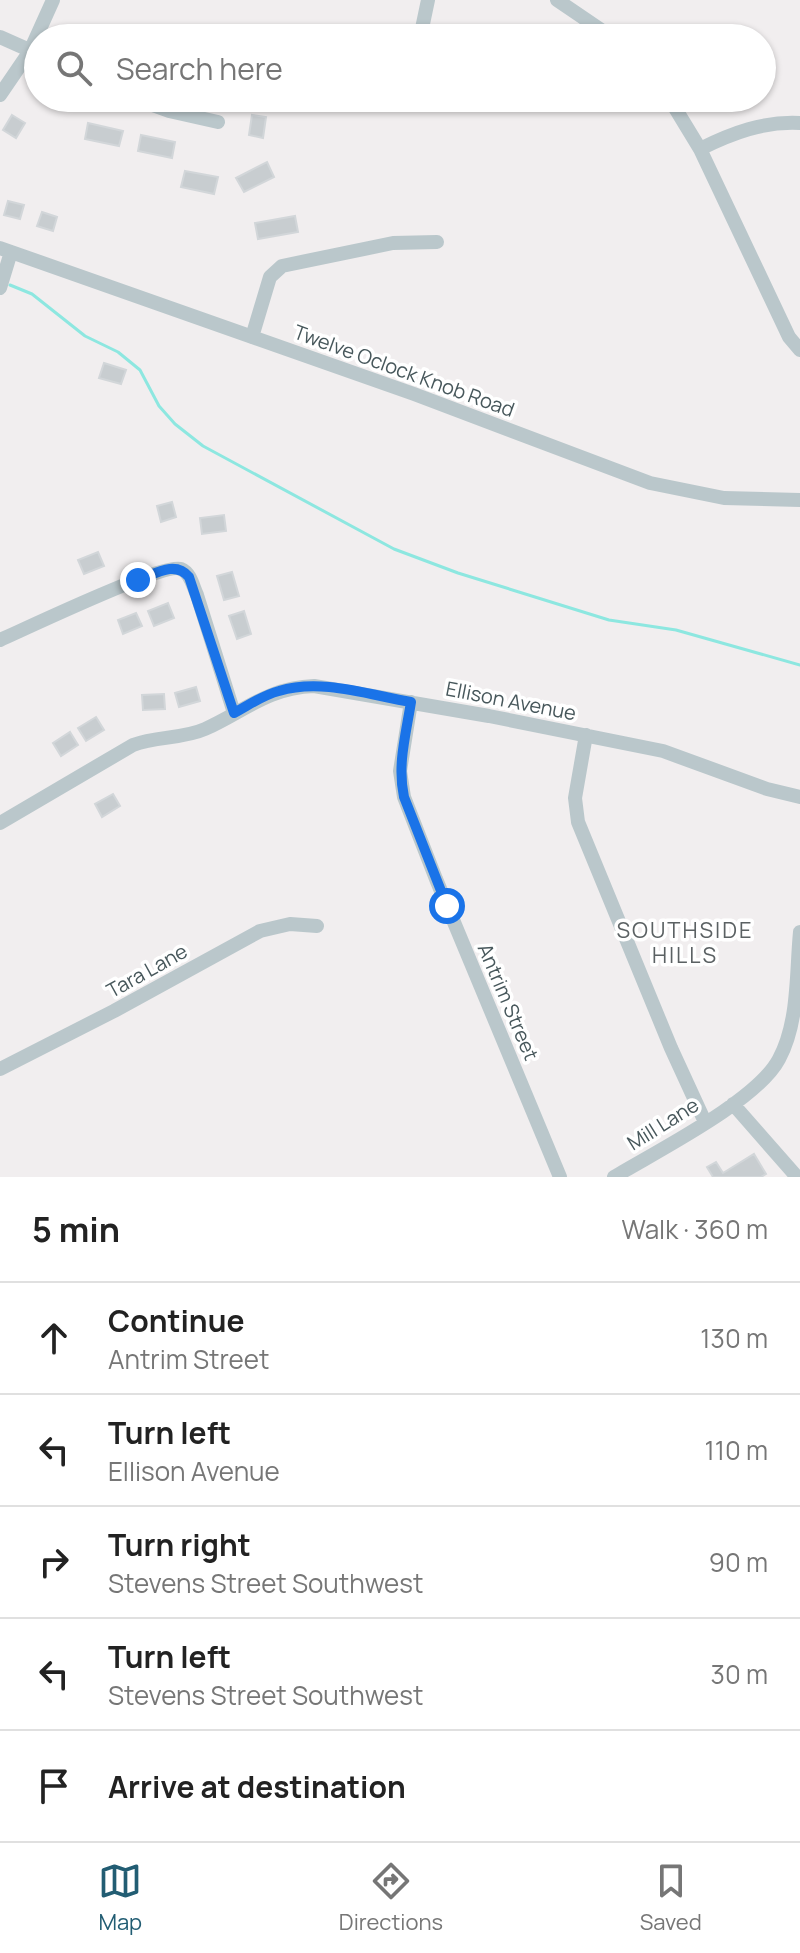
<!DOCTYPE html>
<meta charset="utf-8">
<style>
body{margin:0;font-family:Manrope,sans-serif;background:#f6f6f6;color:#222}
.stop{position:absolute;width:24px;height:24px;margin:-18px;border:6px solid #1a73e8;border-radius:50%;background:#fff}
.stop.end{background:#1a73e8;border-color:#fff;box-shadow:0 2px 8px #0008}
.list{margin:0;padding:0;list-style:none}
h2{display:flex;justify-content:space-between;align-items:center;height:104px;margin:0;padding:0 32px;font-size:34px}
h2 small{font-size:26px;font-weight:400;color:#767676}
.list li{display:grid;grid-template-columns:52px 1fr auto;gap:24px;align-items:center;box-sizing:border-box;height:112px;padding:0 32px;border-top:2px solid #e0e0e0}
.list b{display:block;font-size:30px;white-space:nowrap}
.list p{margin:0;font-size:26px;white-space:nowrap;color:#767676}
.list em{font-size:26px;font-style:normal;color:#767676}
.icon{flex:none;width:44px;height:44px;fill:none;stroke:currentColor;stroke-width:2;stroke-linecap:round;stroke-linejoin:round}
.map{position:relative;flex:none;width:800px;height:1177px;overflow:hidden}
.search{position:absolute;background:#fff;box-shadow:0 2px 6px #0004;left:24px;right:24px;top:24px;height:88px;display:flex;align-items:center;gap:20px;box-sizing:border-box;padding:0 28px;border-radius:44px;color:#767676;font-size:30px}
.sheet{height:664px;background:#fff}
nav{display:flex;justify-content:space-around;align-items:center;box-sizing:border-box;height:112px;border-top:2px solid #e0e0e0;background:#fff;font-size:22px;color:#767676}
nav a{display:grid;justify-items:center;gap:4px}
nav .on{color:#225d73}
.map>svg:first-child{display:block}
</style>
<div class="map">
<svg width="800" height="1177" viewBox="0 0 800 1177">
<rect width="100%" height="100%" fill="#f1eeef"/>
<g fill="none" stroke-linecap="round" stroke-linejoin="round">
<path stroke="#8de7e0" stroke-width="3" d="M10,285L32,294L85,336L118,352L140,370L159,406L175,424L203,446L394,549L458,573L609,620L676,630L800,665"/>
</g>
<path fill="#c8cdd0" stroke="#d2d6d9" stroke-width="2" d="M12,115L25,123L16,138L3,130Z
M252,115L266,117L263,138L249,135Z
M88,123L123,131L119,146L85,139Z
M141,135L175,142L172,158L138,151Z
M267,162L274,177L244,192L236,178Z
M185,171L218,177L214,194L181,187Z
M8,201L24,205L20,219L4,215Z
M42,212L57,217L53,231L37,226Z
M295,216L298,232L258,239L255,223Z
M104,363L126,370L121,384L99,378Z
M172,502L176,517L161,522L157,506Z
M224,515L226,531L202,534L200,518Z
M98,552L104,566L84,574L78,560Z
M232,572L239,596L224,600L217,576Z
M168,603L174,618L154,626L148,611Z
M244,611L251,634L237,639L229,616Z
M136,613L142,626L123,634L118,620Z
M196,687L200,701L179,707L175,693Z
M164,694L165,709L143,710L142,695Z
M96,717L104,730L86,741L78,728Z
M70,732L78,745L61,756L53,743Z
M113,794L120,806L102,817L95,804Z
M754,1154L766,1174L761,1177H713L707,1167L716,1162L723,1173Z"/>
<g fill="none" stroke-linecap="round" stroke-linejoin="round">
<path stroke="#bac7cb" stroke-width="14" d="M557,0L613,38
M0,37L36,53
M420,38L428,0
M0,95L30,51L53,0
M133,98L169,111L218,122
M669,98L700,149L789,337L800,350
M700,149C732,133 764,121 800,123
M0,248L414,394L650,483L724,498L800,500
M0,288L11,252
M252,337L270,277L282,266L393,243L437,242
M0,640C25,629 165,562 181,569C191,573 193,587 197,595L234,713
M411,702L400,771L404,797L436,879L560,1177
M586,735L575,798L578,822L671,1048L705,1122
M0,823L133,745C156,736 183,739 205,729C245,711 267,688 314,686L489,716L663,751L767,789L800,797
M0,1069L114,1011L260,931L290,924L317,926
M733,1104L797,1177
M614,1177C657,1151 757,1101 779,1059C799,1022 796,973 800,932"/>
</g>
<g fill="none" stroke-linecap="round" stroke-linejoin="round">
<path stroke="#1a73e8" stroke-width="10" d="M138,580C155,574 175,560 189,577L234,713C249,705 263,695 279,691C321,678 369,695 411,702C406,734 397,765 404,797L447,906"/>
</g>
<g text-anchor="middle" stroke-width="7" stroke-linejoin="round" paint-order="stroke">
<g font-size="20" fill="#47575b" stroke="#fff">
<text transform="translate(404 371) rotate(20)" y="7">Twelve Oclock Knob Road</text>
<text transform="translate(511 701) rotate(11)" y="7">Ellison Avenue</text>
<text transform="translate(147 971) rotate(-29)" y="7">Tara Lane</text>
<text transform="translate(508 1002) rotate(67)" y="7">Antrim Street</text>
<text transform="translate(663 1124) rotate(-32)" y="7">Mill Lane</text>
</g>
<g font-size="22" letter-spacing="2" fill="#5b6163" stroke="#fff">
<text x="685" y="938">SOUTHSIDE<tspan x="685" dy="25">HILLS</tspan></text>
</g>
</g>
</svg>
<div class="stop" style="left:447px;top:906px"></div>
<div class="stop end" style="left:138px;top:580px"></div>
<div class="search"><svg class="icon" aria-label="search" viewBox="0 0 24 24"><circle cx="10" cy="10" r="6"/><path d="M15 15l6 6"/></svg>Search here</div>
</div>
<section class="sheet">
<h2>5 min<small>Walk · 360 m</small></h2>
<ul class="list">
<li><svg class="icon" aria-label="ahead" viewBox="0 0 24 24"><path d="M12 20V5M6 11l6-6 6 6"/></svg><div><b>Continue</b><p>Antrim Street</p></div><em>130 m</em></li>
<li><svg class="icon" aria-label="left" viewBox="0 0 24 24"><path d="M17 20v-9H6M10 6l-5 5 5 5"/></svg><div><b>Turn left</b><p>Ellison Avenue</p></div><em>110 m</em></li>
<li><svg class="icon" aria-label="right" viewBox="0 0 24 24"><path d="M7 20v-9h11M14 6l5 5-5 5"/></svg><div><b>Turn right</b><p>Stevens Street Southwest</p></div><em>90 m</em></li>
<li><svg class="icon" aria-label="left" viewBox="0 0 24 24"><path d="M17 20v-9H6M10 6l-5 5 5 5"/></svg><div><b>Turn left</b><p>Stevens Street Southwest</p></div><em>30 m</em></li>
<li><svg class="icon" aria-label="arrive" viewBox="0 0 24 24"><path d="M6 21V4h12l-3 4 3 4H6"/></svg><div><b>Arrive at destination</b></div></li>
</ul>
</section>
<nav>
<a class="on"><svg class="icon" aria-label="map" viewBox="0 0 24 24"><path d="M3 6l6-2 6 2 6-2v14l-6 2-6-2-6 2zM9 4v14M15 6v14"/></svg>Map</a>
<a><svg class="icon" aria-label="directions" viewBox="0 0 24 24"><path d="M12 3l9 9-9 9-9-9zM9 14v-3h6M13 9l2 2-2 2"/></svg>Directions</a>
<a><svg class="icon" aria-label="saved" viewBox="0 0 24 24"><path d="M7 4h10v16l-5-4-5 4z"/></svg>Saved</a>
</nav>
